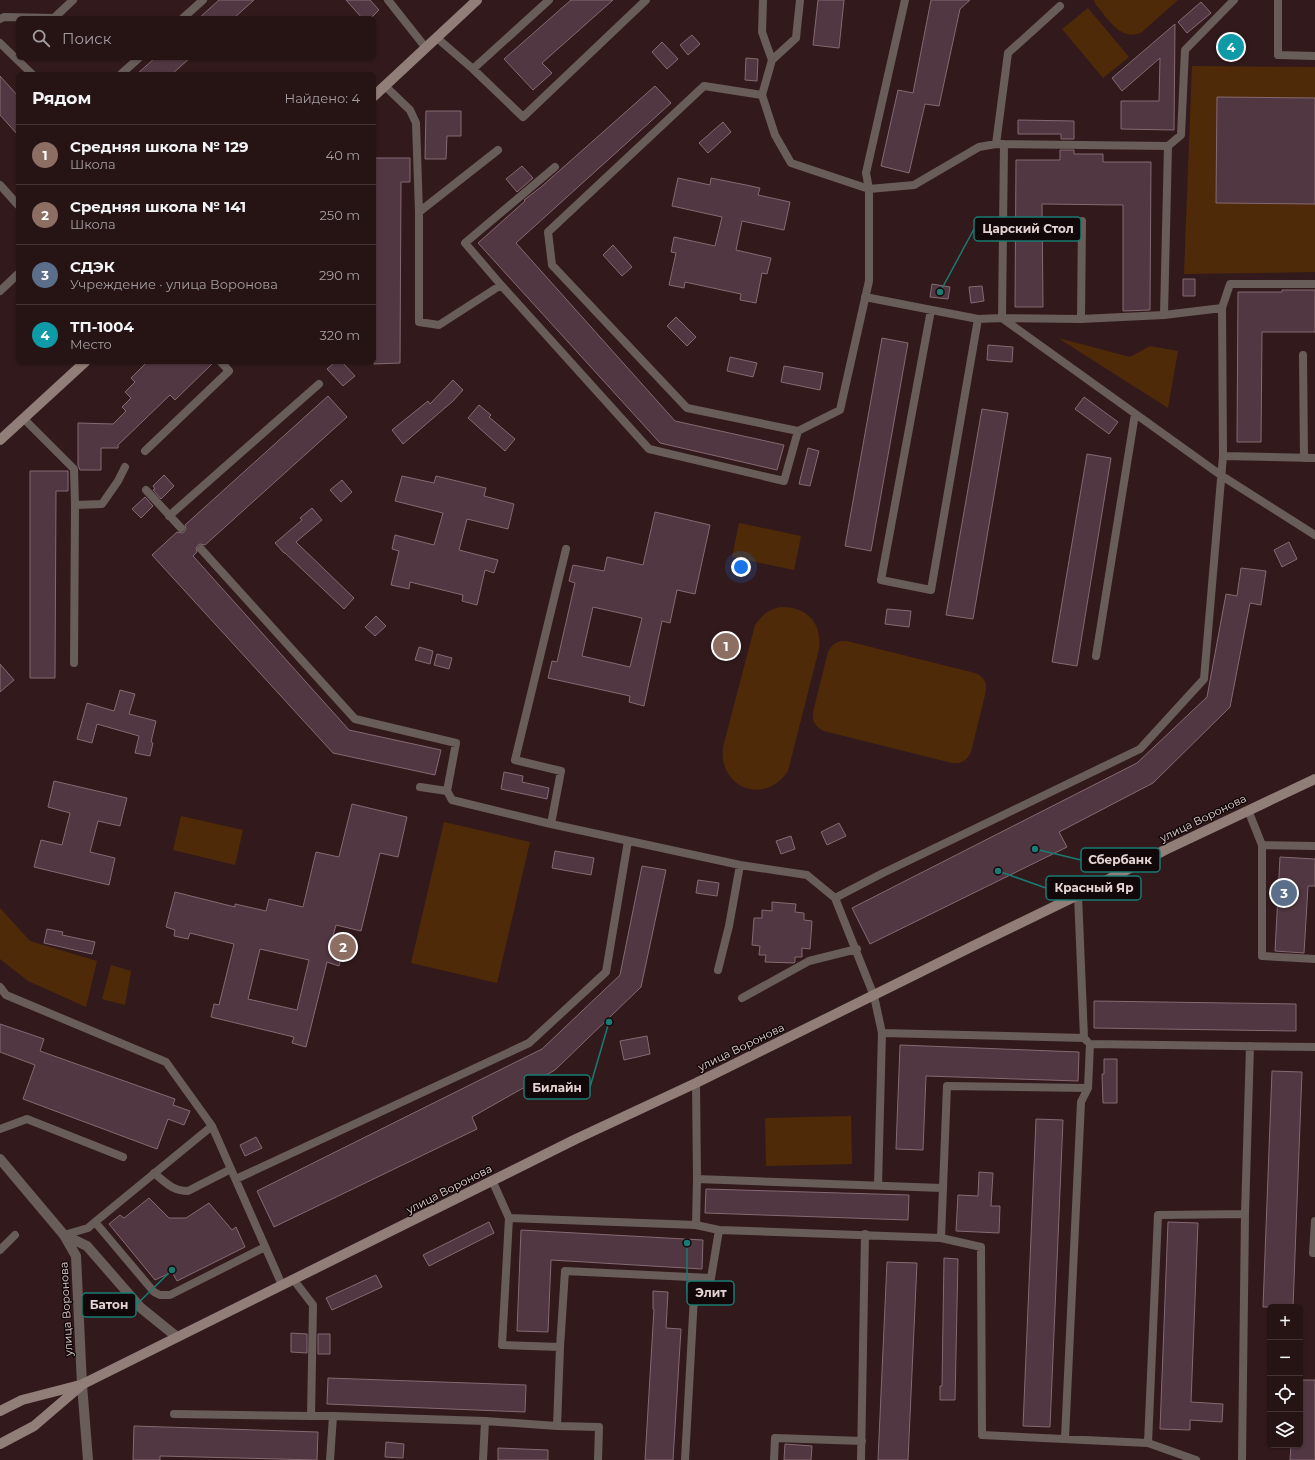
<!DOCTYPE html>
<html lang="ru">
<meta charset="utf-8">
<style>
body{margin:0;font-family:Montserrat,sans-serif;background:#2e1d1e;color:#f1f3f6}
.controls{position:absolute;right:12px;bottom:12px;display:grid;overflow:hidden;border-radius:6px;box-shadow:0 1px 3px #0004}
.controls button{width:36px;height:36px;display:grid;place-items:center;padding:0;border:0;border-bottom:1px solid #423334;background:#261415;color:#f1f3f6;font:20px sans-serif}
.you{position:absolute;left:741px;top:567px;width:14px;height:14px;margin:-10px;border:3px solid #fff;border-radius:50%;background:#1a73e8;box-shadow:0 0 0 6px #1a73e833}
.badge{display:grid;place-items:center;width:26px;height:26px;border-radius:50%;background:#ea580c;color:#fff;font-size:13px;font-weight:700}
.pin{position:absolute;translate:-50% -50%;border:2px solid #fff;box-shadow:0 1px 4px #0006}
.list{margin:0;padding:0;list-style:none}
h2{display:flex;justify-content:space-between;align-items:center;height:52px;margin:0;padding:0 16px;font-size:17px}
h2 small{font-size:13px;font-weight:400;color:#a49ea0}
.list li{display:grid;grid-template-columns:26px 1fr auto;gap:12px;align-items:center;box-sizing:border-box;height:60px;padding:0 16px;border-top:1px solid #423334}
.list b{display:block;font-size:15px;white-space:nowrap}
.list p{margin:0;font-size:13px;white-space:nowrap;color:#a49ea0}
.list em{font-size:13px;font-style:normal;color:#a49ea0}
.icon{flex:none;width:22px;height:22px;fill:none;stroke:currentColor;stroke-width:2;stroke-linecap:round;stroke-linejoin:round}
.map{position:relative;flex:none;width:1315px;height:1460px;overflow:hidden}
.search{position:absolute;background:#261415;box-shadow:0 1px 3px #0004;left:16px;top:16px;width:360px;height:44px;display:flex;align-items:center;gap:10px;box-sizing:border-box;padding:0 14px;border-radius:6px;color:#a49ea0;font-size:15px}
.panel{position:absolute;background:#261415;box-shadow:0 1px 3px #0004;left:16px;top:72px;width:360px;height:292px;border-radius:6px}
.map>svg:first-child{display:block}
</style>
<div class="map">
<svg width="1315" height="1460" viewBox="0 0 1315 1460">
<rect width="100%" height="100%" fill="#321a1c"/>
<path fill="#4f2a08" d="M1094,0H1178L1142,32C1121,43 1108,18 1096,5Z
M1088,8L1129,57L1103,78L1062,29Z
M1192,66L1315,67V272L1184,274Z
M1058,338L1130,357L1150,346L1178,351L1168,408Z
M739,523L801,536L794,570L732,557Z
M781,607C808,607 822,623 819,649L788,771C765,806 718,788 723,747L755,625C762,615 769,609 781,607Z
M841,641H847L975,673C984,677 987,682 986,691L971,752C967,760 962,764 952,763L824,731C816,727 812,722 813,712L828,652C831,646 834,643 841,641Z
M181,816L243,830L235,865L173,850Z
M444,822L530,842L497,983L411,963Z
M0,908L30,941L97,961L86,1007L28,981L0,959Z
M111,965L131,971L125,1005L102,999Z
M851,1116L852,1164L766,1166L765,1118Z"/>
<path fill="#513741" stroke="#856973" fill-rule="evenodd" d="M219,0H254L234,18H199Z
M346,0H370L379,10L371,18H362Z
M571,0H613L542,63L552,73L533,90L504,59Z
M818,0H844L839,48L813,45Z
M931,0H970L960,9L939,106L925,104L909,173L881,166L898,90L913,93Z
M1201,2L1211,13L1187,33L1178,22Z
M1175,24L1174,130L1121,129V101H1159L1160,58L1122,91L1112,78Z
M692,35L700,44L688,55L680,45Z
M1225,36H1238V58H1225Z
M662,42L678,59L667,69L652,52Z
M155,58H190L172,74H137Z
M746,58L758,59L757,81L745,80Z
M0,76L18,96V135L0,115Z
M655,86L671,103L516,243L675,421L784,445L777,470L660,443L478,243L525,201L524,200L541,187Z
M1217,97L1315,98V204L1216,203Z
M426,111H461V136H447L446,159H425Z
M1018,120L1074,121V139H1061V134H1018Z
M723,122L731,132L708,153L699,143Z
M1060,150H1074V154H1103V162H1151L1150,310L1123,311V205L1042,204L1043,307H1015L1016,160H1060Z
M375,158H410V182H401L400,363L374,364Z
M522,166L533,178L517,192L506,179Z
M678,178L710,185L711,178L746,185L760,188L758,195L790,202L784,230L742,221L736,250L771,258L767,274L762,273L756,303L740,300L741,294L722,290L685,282L684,288L669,285L676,253L671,252L674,237L715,246L722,217L672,206Z
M613,245L632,267L622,276L603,255Z
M1183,279H1195V296H1183Z
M932,284L950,287L948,299L930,297Z
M982,286L984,301L971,303L969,287Z
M1282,290H1315V332H1262L1261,442H1237L1238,292H1282Z
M676,317L696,337L687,346L667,326Z
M882,338L908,343L871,551L845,546Z
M988,345L1013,347L1012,362L987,360Z
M730,357L757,363L753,377L727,371Z
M147,362H214L175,400L170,395L118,445V448H101V470H80L78,465V423L113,424L126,411L122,407L131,398L125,392L135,382L131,378Z
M335,362H342L355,376L343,386L327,369Z
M784,366L823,373L820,390L781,382Z
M453,380L463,390L453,401L403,444L392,430L428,401L430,404Z
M328,396L347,417L205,545L200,544L198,545L196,548L197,552L193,556L349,730L441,750L435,775L333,753L152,555L177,532L182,533L184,532L186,529L185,525Z
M1084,397L1118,422L1109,434L1075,409Z
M479,405L491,415L489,417L515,439L505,451L468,418Z
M982,409L1008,413L973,619L946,615Z
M808,448L819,451L810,486L799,484Z
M1087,454L1111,458L1077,666L1052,662Z
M30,471H68V491H56L55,678H30Z
M164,475L174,486L161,499L153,490L155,489L153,486Z
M402,476L434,483L436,476L486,488L484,496L514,504L508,529L467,519L459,550L498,560L494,573L485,570L477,605L462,601L463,595L410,582L409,589L391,585L399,551L392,549L395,535L434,545L443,513L395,501Z
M342,480L352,492L341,502L330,490Z
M145,497L153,506L141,518L132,509Z
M312,508L322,520L296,542L354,598L344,609L285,553H284L275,543L302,520L300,518Z
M655,512L710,525L695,594L677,590L670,623L662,621L644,706L629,702L630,696L548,678L552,661L557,662L575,583L569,581L573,565L604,571L607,557L643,565ZM593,607L642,618L630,667L582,656Z
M1289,542L1297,559L1282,567L1274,550Z
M1241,568L1266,571L1261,605L1250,603L1230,707L1153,783L1059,832L1067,847L870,944L852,908L1137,763L1207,697L1226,594L1237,596Z
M887,609L911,611L909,627L885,624Z
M376,616L386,626L375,636L365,627Z
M419,647L433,651L430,664L415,660Z
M437,654L452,658L449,669L434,665Z
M0,664L14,680L0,692Z
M120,690L135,694L129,714L156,721L151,742L153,743L150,756L135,753L139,736L97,724L92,743L77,739L87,703L114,711Z
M504,772L523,776L522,782L549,788L547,799L501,789Z
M54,781L127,798L120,826L98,821L90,852L115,858L109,885L34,867L41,840L62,845L70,813L48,807Z
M352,804L407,817L398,857L380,853L361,931L336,925L330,947L343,950L339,966L327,962L306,1047L292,1043L294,1037L211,1017L214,1004L219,1005L234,944L190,933L188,939L174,936L175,930L166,927L175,892L235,907V904L266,911L269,899L303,907L316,852L339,857ZM260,949L309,960L297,1010L248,999Z
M839,823L846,836L827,845L821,832Z
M791,836L795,849L781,854L776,841Z
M555,851L594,858L591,875L552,868Z
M1280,857L1315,859V886H1308L1304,953L1275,951Z
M642,866L666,870L641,987L555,1070L472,1117L477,1129L274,1227L257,1191L542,1049L620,975Z
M698,880L719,883L717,896L696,893Z
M772,902L796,904L795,912L804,913V920L812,921L810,949L802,948V957H795V962L794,963L765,962L766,955H759L760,946L752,945L754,918H762V910L772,911Z
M47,929L63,932L62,935L95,942L92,954L44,943Z
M1094,1001L1296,1004V1031L1094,1028Z
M0,1024L44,1039L40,1051L175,1099L173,1105L190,1111L184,1125L168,1119L157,1149L23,1099L35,1065L0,1052Z
M647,1036L650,1054L624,1060L620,1041Z
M900,1045L1079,1052L1078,1081L926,1076L923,1150L896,1149Z
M1104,1059H1117V1103H1103L1102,1074H1104Z
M1272,1071L1302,1072L1293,1307H1263Z
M1036,1119L1063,1120L1050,1427L1023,1426Z
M256,1137L262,1148L245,1156L240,1145Z
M979,1172L993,1173L991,1206H1000L999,1233L956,1231L958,1195L978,1196Z
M706,1189L909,1195L908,1220L705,1213Z
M149,1198L169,1218H186L209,1203L232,1230L236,1227L245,1247L177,1281L172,1272L155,1280L109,1224L120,1215L124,1218Z
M489,1222L494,1233L429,1266L423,1255Z
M1168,1222L1198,1223L1191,1402L1223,1404L1222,1422L1190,1420V1430L1160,1429Z
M521,1230L703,1240L702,1269L551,1260L548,1332L517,1331Z
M944,1258L958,1259L955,1400H940V1386H942Z
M887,1262L917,1263L908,1460H878Z
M376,1275L382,1287L332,1310L326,1298Z
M653,1291L668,1292L666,1328L681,1329L673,1460H645L654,1309H653Z
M291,1333L307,1334V1353L291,1352Z
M318,1334H330V1354H318Z
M328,1378L526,1385L525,1412L327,1404Z
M1300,1380H1315V1460H1290L1291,1445H1300Z
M134,1426L318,1432L317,1460L160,1456V1460H133Z
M386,1442L404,1444L403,1458L385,1457Z
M785,1444L812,1446L811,1460H784Z
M498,1448L548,1450V1460H498Z"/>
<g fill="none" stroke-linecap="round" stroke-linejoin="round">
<path stroke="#695d59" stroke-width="8" d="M388,0L426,48
M1278,0V55L1315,56
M1060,6L1008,53L996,144H1004L1002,318L1081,319L1164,315L1222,308
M183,18L203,0
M0,19L4,17L54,18L73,0
M437,38L473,69L523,117L646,0
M0,43L32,74
M772,60L796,38L800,0
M473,69L549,0
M121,74L139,58
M385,86L410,110L416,123L419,212V322L439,325L501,285
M762,95L772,60L762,32L763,0
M555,167L465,243L501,285L649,449L784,481L798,431L687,408L552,265L548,232L704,86L762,95L775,135L791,163L869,189L866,173L905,0
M0,185L18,205
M419,212L498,150
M1315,284H1230L1222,308L1223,456L1315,458
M0,291L18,274
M865,297L978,319L1002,318L1222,476L1315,535
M931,310L881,580L931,590L978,319
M1164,315L1168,146L1181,135L1185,50L1234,0
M1081,319L1082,221
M1303,355L1304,458
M24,419L74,469L75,505L74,663
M798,431L840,410L869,281V189L914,185L979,147L996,144L1168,146
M145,451L229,371L221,362
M146,490L181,528
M75,505L102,504L118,481L125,467
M169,516L319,384
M201,549L355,719L456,743L447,791L452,800L551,824L740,865L807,875L835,898L874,996L882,1033
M1096,656L1135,414
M420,787L447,791
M1248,810L1262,845
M551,824L561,771L515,760L566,549
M1315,846L1262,845V956L1315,959
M1078,895L1084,1038L1087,1041
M835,898L883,873L1140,749L1204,679L1223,456
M718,970L729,926L740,865
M0,987L6,995L166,1062L212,1126L282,1285
M742,998L809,961L857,949
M696,1083L697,1179L942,1188
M0,1129L27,1119L123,1157
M154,1173C165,1182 172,1191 188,1191L231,1169
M236,1179L529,1043L606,972L628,841
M697,1179L696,1225L719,1230
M492,1180L509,1218
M878,1185L882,1033L1084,1038
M1315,1221L1313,1253H1315
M95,1222L154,1292L160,1295H170L265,1247
M696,1225L509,1218L502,1345L560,1347L565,1271L711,1278L719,1230L941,1238L947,1086L1088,1088L1090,1044L1315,1047
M64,1235L88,1228L95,1222L212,1126
M941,1238L981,1247L982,1435L1148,1443L1196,1460
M0,1250L15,1235
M293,1279L313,1305L311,1416H333
M174,1414L311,1416
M557,1426L599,1427L598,1460
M1065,1438L1081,1102L1088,1088
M1148,1443L1158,1215L1245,1214
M330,1460L333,1416L485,1421L557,1426L560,1347
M483,1460L485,1421
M685,1460L695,1278
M774,1460L775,1438L862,1441
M861,1460L865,1234
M1242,1460L1245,1214L1250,1046"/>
<path stroke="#695d59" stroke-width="10" d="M0,1159L64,1235L76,1256L82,1385L88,1460
M64,1235L87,1246L141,1308L177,1337"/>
<path stroke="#927e78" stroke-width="10" d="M374,96L477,0
M0,440L85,362
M0,1411L22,1400L80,1385
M0,1444L34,1426L83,1384L576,1139L696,1083L973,946L1078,895L1165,850L1315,779"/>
</g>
<g text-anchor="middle" stroke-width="3" stroke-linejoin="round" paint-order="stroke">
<g font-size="11" fill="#e4d3d3" stroke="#130809">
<text transform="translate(1203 818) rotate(-26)" y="4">улица Воронова</text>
<text transform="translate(741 1047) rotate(-26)" y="4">улица Воронова</text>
<text transform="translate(449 1189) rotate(-27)" y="4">улица Воронова</text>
<text transform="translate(66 1309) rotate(-93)" y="4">улица Воронова</text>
</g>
</g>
<path fill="none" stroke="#1a7b73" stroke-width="1.5" d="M940 292L974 229M1035 849L1081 860M998 871L1046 888M609 1022L590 1087M687 1243L687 1293M172 1270L136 1305"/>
<g fill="#1a7b73" stroke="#130809" stroke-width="1.5">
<circle cx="940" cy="292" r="4"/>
<circle cx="1035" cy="849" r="4"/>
<circle cx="998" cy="871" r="4"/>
<circle cx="609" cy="1022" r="4"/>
<circle cx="687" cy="1243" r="4"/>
<circle cx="172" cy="1270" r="4"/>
</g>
<g fill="#130809" stroke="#1a7b73" stroke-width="1.5">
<rect x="974" y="217" width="107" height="24" rx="4"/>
<rect x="1081" y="848" width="79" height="24" rx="4"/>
<rect x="1046" y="876" width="95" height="24" rx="4"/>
<rect x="524" y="1075" width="66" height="24" rx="4"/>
<rect x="687" y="1281" width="47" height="24" rx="4"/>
<rect x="82" y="1293" width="54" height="24" rx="4"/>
</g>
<g font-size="12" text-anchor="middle" font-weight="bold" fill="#e4d3d3">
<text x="1028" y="233">Царский Стол</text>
<text x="1120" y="864">Сбербанк</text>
<text x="1094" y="892">Красный Яр</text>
<text x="557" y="1092">Билайн</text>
<text x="711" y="1297">Элит</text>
<text x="109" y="1309">Батон</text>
</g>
</svg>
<div class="controls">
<button>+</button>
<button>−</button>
<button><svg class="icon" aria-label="locate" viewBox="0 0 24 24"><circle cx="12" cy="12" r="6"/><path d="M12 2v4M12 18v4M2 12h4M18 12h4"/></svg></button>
<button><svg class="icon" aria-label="layers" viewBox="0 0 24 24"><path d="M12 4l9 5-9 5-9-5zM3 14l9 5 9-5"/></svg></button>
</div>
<div class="you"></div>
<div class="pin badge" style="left:726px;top:646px;background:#8d6e63">1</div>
<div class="pin badge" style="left:343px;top:947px;background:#8d6e63">2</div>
<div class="pin badge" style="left:1284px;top:893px;background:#5c6f8a">3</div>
<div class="pin badge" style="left:1231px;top:47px;background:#0f9aa8">4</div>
<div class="search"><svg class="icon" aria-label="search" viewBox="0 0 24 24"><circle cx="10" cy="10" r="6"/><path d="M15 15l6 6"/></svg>Поиск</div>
<section class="panel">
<h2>Рядом<small>Найдено: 4</small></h2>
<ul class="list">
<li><span class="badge" style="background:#8d6e63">1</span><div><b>Средняя школа № 129</b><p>Школа</p></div><em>40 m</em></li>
<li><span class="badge" style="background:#8d6e63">2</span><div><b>Средняя школа № 141</b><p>Школа</p></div><em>250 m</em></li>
<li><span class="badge" style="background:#5c6f8a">3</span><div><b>СДЭК</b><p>Учреждение · улица Воронова</p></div><em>290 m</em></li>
<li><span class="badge" style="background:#0f9aa8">4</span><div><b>ТП-1004</b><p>Место</p></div><em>320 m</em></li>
</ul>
</section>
</div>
